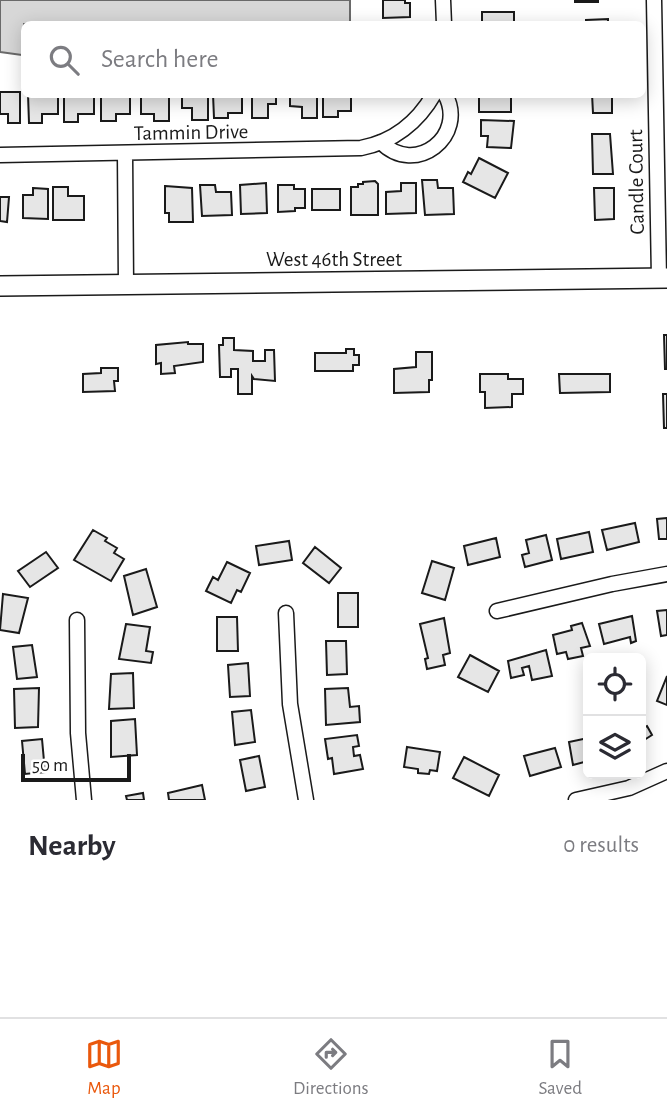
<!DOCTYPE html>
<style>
body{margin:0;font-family:"Alegreya Sans",sans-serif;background:#f7f7f7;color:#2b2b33}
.controls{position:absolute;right:21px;bottom:21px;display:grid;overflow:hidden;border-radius:10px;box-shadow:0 4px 18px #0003}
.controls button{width:63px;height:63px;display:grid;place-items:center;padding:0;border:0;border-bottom:2px solid #e1e1e2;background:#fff;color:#2b2b33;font:35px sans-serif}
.scale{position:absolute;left:21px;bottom:18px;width:110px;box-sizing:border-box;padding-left:7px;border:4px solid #1a1a1a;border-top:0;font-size:19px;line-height:24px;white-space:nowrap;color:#1a1a1a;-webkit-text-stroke:5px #fff;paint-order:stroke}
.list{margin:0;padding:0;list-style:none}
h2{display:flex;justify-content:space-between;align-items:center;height:91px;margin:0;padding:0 28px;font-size:30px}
h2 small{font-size:23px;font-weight:400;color:#7c7c81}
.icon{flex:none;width:38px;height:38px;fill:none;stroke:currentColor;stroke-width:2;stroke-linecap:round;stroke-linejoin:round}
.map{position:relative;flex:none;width:667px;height:800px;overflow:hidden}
.search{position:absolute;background:#fff;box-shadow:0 4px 18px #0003;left:21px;right:21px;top:21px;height:77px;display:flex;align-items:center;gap:18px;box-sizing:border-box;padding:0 24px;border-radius:10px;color:#7c7c81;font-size:26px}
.sheet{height:217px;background:#fff}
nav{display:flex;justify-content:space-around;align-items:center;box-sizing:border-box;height:98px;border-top:2px solid #e1e1e2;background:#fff;font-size:19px;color:#7c7c81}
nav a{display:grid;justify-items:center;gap:4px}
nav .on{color:#ea580c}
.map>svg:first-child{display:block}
</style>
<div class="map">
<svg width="667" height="800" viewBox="0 0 667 800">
<rect width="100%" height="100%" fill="#fff"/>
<path fill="#d7d7d7" stroke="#6a6a6a" stroke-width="2" d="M0,0H350V23L24,24V55H22L0,52Z"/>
<path fill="#e6e6e6" stroke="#1a1a1a" stroke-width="2" d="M383,0H405V3H410V17L383,18Z
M575,0H598V2H575Z
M482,12H514V24H482Z
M608,19V24H586V20Z
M0,92H20V123H8V114H0Z
M28,94H58V114H42V123H29Z
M64,94H94V114H78V122H64Z
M101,94H130V114H116V121H101Z
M141,94H169V121H154V114H141Z
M182,94H208V120H192V108H182Z
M242,94V113H228V118H214L213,94Z
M252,94H276V104H268V118H252Z
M290,94H317V118H302V107L290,106Z
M323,94H351V111H338V117H323Z
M492,94H511V112H479V96Z
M592,94H612V113H593Z
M481,120L514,121L511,148L487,147L488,136H481Z
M592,134H610L613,174H593Z
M479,158L508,173L495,198L463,182L468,172L471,174Z
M422,180H437L438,188H453L454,214L425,215Z
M375,181L378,184V215H351V187H358V184H363V182Z
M266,183L267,213L241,214L240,185Z
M401,183H416V213L386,214V192L401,191Z
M200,185H215L216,192H231L232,215L202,216Z
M278,185H294V189H305V208H295V211L278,212Z
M165,186L192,188L193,222H169V213H165Z
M53,187H68V196H84V220H53Z
M33,188L48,189V219L23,218V195H33Z
M594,188H614V219L595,220Z
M312,189H340V210H312Z
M0,197H9L7,222L0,221Z
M664,335H667V369H665Z
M223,338H234V350L253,351V361H265V350H274L275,381L254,379L252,376V394H238V369H231V377H220L219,345H223Z
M188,342V344H203V362L174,366L175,373L161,374V363L156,364V345Z
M346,349H354V355H359V365H353V371H315V353H346Z
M416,352H432V380H429V392L394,393V369L416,367Z
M101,368H118V381H114L115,391L83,392V374L101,373Z
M480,374H508V379H523V394H512V407L485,408V392H480Z
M559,374H610V392L560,393Z
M663,394H667V428H664Z
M667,518V539H659L657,519Z
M635,523L639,542L607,550L602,530Z
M93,530L107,538L105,541L117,548L114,553L124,559L111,581L74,560Z
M589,532L593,552L561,559L557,539Z
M546,535L552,560L525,567L522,555L529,553L526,540Z
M496,538L500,557L468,565L464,546Z
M289,541L292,560L259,565L256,546Z
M315,547L341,568L329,583L303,563Z
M46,552L58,568L30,587L18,571Z
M432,561L454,568L445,600L422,593Z
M227,562L250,573L241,592L237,590L231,603L206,591L213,577L218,580Z
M146,569L157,607L133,615L124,576Z
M338,593H358V627H338Z
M3,594L28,598L19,633L0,630Z
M667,610V635L661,636L657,611Z
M632,616L636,641L631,643L630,637L604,644L599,624Z
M217,617H237L238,651H217Z
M444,618L450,653L443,655L445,665L427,669L425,659L428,658L420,624Z
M582,623L590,646L581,648L583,656L568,659L566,652L557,654L553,635L572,630L571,626Z
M126,624L150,627L146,651L153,652L151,663L119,659Z
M326,641H346L347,674L327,675Z
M32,645L37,677L17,679L13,647Z
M546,650L552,676L532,680L529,666L522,668L524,675L511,678L508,661Z
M470,655L499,671L488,692L458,677Z
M248,663L250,696L230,697L228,665Z
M133,673L134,708L109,709L111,674Z
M667,676V705L657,701Z
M39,688L38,727L15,728L14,689Z
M348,688L350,707L359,706L360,722L326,725L325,689Z
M251,710L255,742L235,745L232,712Z
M135,719L137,755L111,757V721Z
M647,726L652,735L641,742V729Z
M357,735L359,746L353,747L354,756L360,755L363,769L334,774L332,758L328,759L325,739Z
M588,738V761L573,765L569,742Z
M42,739L45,772L25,774L22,741Z
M407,747L440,752L437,771L430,770L429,774L418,773V769L404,767Z
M555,748L561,767L530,776L524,756Z
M259,756L265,787L246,791L240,760Z
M464,757L499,775L489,796L453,778Z
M202,785L205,800H169L168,793Z
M143,793L144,800H127L126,796Z"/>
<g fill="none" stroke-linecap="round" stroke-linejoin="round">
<g stroke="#1a1a1a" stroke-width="17">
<path id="street" d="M443,0L444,24
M654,0L659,278
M381,142C415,177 468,136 445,94
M125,154L126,284
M0,155L361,148C393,142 418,122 434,94
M497,611L612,584L667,574
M286,613L290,704L306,800
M77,620L78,733L84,800
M576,800L629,788L667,771"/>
</g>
<g stroke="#1a1a1a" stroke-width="22">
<path id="secondary" d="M0,286C222,282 445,282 667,278"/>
</g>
<use href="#street" stroke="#fff" stroke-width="14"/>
<use href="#secondary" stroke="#fff" stroke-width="19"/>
</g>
<g text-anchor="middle" stroke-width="5" stroke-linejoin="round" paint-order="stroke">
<g font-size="21" fill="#1a1a1a" stroke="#fff">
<text transform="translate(191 132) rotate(-1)" y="7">Tammin Drive</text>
<text transform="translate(636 182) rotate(-91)" y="7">Candle Court</text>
<text x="334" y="266">West 46th Street</text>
</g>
</g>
</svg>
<div class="controls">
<button><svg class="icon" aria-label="locate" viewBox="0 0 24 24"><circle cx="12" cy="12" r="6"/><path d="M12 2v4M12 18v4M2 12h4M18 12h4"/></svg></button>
<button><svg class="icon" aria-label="layers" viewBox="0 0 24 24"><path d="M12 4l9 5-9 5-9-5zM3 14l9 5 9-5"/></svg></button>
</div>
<div class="scale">50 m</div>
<div class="search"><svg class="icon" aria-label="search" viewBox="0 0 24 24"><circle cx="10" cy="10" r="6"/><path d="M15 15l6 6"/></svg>Search here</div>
</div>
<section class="sheet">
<h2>Nearby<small>0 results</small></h2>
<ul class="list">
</ul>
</section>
<nav>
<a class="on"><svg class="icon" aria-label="map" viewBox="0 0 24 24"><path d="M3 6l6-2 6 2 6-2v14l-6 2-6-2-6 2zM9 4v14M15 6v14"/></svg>Map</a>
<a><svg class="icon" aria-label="directions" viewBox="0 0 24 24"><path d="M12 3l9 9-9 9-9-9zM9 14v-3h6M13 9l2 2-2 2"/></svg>Directions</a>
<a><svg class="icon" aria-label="saved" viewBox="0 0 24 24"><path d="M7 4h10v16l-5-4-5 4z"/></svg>Saved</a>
</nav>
